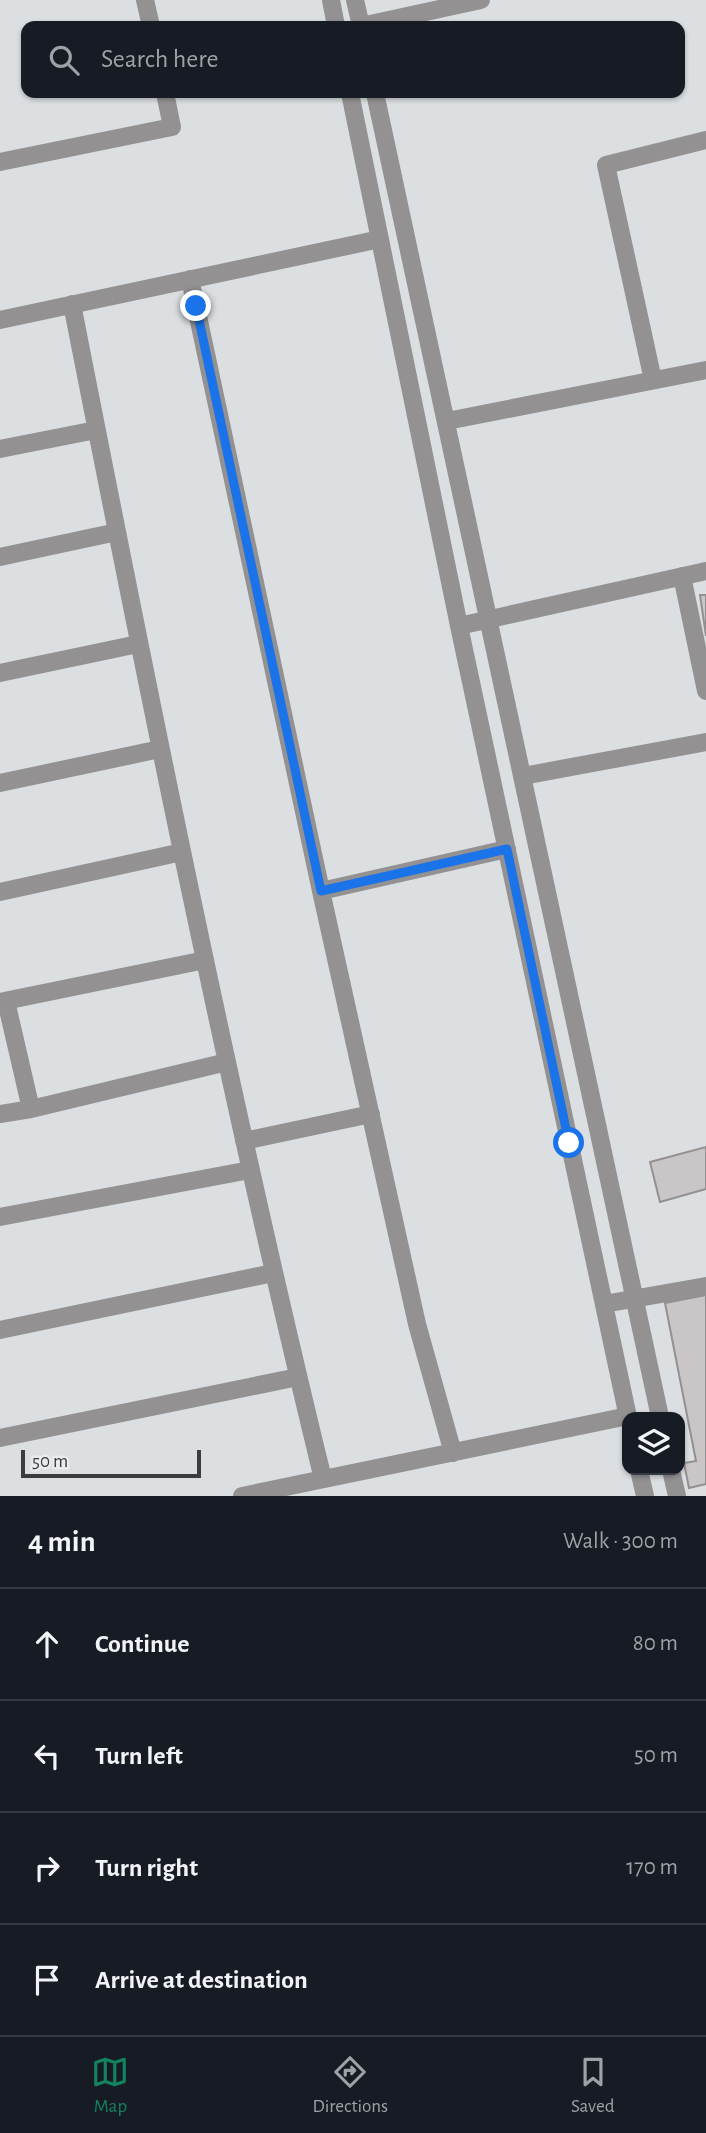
<!DOCTYPE html>
<meta charset="utf-8">
<style>
body{margin:0;font-family:"Alegreya Sans",sans-serif;background:#20242c;color:#f1f3f6}
.controls{position:absolute;right:21px;bottom:21px;display:grid;overflow:hidden;border-radius:14px;box-shadow:0 2px 5px #0004}
.controls button{width:63px;height:63px;display:grid;place-items:center;padding:0;border:0;border-bottom:2px solid #363941;background:#171b24;color:#f1f3f6;font:35px sans-serif}
.scale{position:absolute;left:21px;bottom:18px;width:180px;box-sizing:border-box;padding-left:7px;border:4px solid #3a3c3d;border-top:0;font-size:19px;line-height:24px;white-space:nowrap;color:#3a3c3d;-webkit-text-stroke:5px #e8ecef;paint-order:stroke}
.stop{position:absolute;width:21px;height:21px;margin:-16px;border:5px solid #1a73e8;border-radius:50%;background:#fff}
.stop.end{background:#1a73e8;border-color:#fff;box-shadow:0 2px 7px #0008}
.list{margin:0;padding:0;list-style:none}
h2{display:flex;justify-content:space-between;align-items:center;height:91px;margin:0;padding:0 28px;font-size:30px}
h2 small{font-size:23px;font-weight:400;color:#9ea1a6}
.list li{display:grid;grid-template-columns:46px 1fr auto;gap:21px;align-items:center;box-sizing:border-box;height:112px;padding:0 28px;border-top:2px solid #363941}
.list b{display:block;font-size:26px;white-space:nowrap}
.list em{font-size:23px;font-style:normal;color:#9ea1a6}
.icon{flex:none;width:38px;height:38px;fill:none;stroke:currentColor;stroke-width:2;stroke-linecap:round;stroke-linejoin:round}
.map{position:relative;flex:none;width:706px;height:1496px;overflow:hidden}
.search{position:absolute;background:#171b24;box-shadow:0 2px 5px #0004;left:21px;right:21px;top:21px;height:77px;display:flex;align-items:center;gap:18px;box-sizing:border-box;padding:0 24px;border-radius:14px;color:#9ea1a6;font-size:26px}
.sheet{height:539px;background:#171b24}
nav{display:flex;justify-content:space-around;align-items:center;box-sizing:border-box;height:98px;border-top:2px solid #363941;background:#171b24;font-size:19px;color:#9ea1a6}
nav a{display:grid;justify-items:center;gap:4px}
nav .on{color:#138360}
.map>svg:first-child{display:block}
</style>
<div class="map">
<svg width="706" height="1496" viewBox="0 0 706 1496">
<rect width="100%" height="100%" fill="#dbdfe2"/>
<path fill="#cac5c7" stroke="#949092" stroke-width="2" d="M700,595H706V636Z
M706,1147V1189L660,1202L650,1162Z
M706,1295V1484L689,1488L684,1463L696,1461L665,1303Z"/>
<g fill="none" stroke-linecap="round" stroke-linejoin="round">
<path stroke="#939191" stroke-width="18" d="M145,0L151,26
M331,0L336,26
M355,0L361,26
M361,26L481,0
M350,93L459,626L628,1417
M375,93L660,1417
M0,162L172,127L165,93
M190,279L321,891L507,849
M72,304C149,697 228,1090 323,1479
M0,320L380,239
M653,380L606,165L706,140
M447,421L706,370
M0,449L96,430
M0,557L117,532
M682,576L706,691
M459,626L706,571
M0,673L138,644
M523,776L706,742
M0,783L160,749
M321,891L417,1324L453,1453
M0,892L182,852
M6,1001L31,1109L227,1062
M0,1002L205,960
M0,1114L31,1109
M244,1141L371,1114
M0,1217L250,1170
M604,1304L706,1286
M0,1330L273,1273
M0,1438L298,1377
M639,1470L645,1496
M671,1470L677,1496
M242,1496L628,1416"/>
</g>
<g fill="none" stroke-linecap="round" stroke-linejoin="round">
<path stroke="#1a73e8" stroke-width="9" d="M196,306L321,891L507,849L569,1143"/>
</g>
</svg>
<div class="controls">
<button><svg class="icon" aria-label="layers" viewBox="0 0 24 24"><path d="M12 4l9 5-9 5-9-5zM3 14l9 5 9-5"/></svg></button>
</div>
<div class="scale">50 m</div>
<div class="stop" style="left:569px;top:1143px"></div>
<div class="stop end" style="left:196px;top:306px"></div>
<div class="search"><svg class="icon" aria-label="search" viewBox="0 0 24 24"><circle cx="10" cy="10" r="6"/><path d="M15 15l6 6"/></svg>Search here</div>
</div>
<section class="sheet">
<h2>4 min<small>Walk · 300 m</small></h2>
<ul class="list">
<li><svg class="icon" aria-label="ahead" viewBox="0 0 24 24"><path d="M12 20V5M6 11l6-6 6 6"/></svg><div><b>Continue</b></div><em>80 m</em></li>
<li><svg class="icon" aria-label="left" viewBox="0 0 24 24"><path d="M17 20v-9H6M10 6l-5 5 5 5"/></svg><div><b>Turn left</b></div><em>50 m</em></li>
<li><svg class="icon" aria-label="right" viewBox="0 0 24 24"><path d="M7 20v-9h11M14 6l5 5-5 5"/></svg><div><b>Turn right</b></div><em>170 m</em></li>
<li><svg class="icon" aria-label="arrive" viewBox="0 0 24 24"><path d="M6 21V4h12l-3 4 3 4H6"/></svg><div><b>Arrive at destination</b></div></li>
</ul>
</section>
<nav>
<a class="on"><svg class="icon" aria-label="map" viewBox="0 0 24 24"><path d="M3 6l6-2 6 2 6-2v14l-6 2-6-2-6 2zM9 4v14M15 6v14"/></svg>Map</a>
<a><svg class="icon" aria-label="directions" viewBox="0 0 24 24"><path d="M12 3l9 9-9 9-9-9zM9 14v-3h6M13 9l2 2-2 2"/></svg>Directions</a>
<a><svg class="icon" aria-label="saved" viewBox="0 0 24 24"><path d="M7 4h10v16l-5-4-5 4z"/></svg>Saved</a>
</nav>
